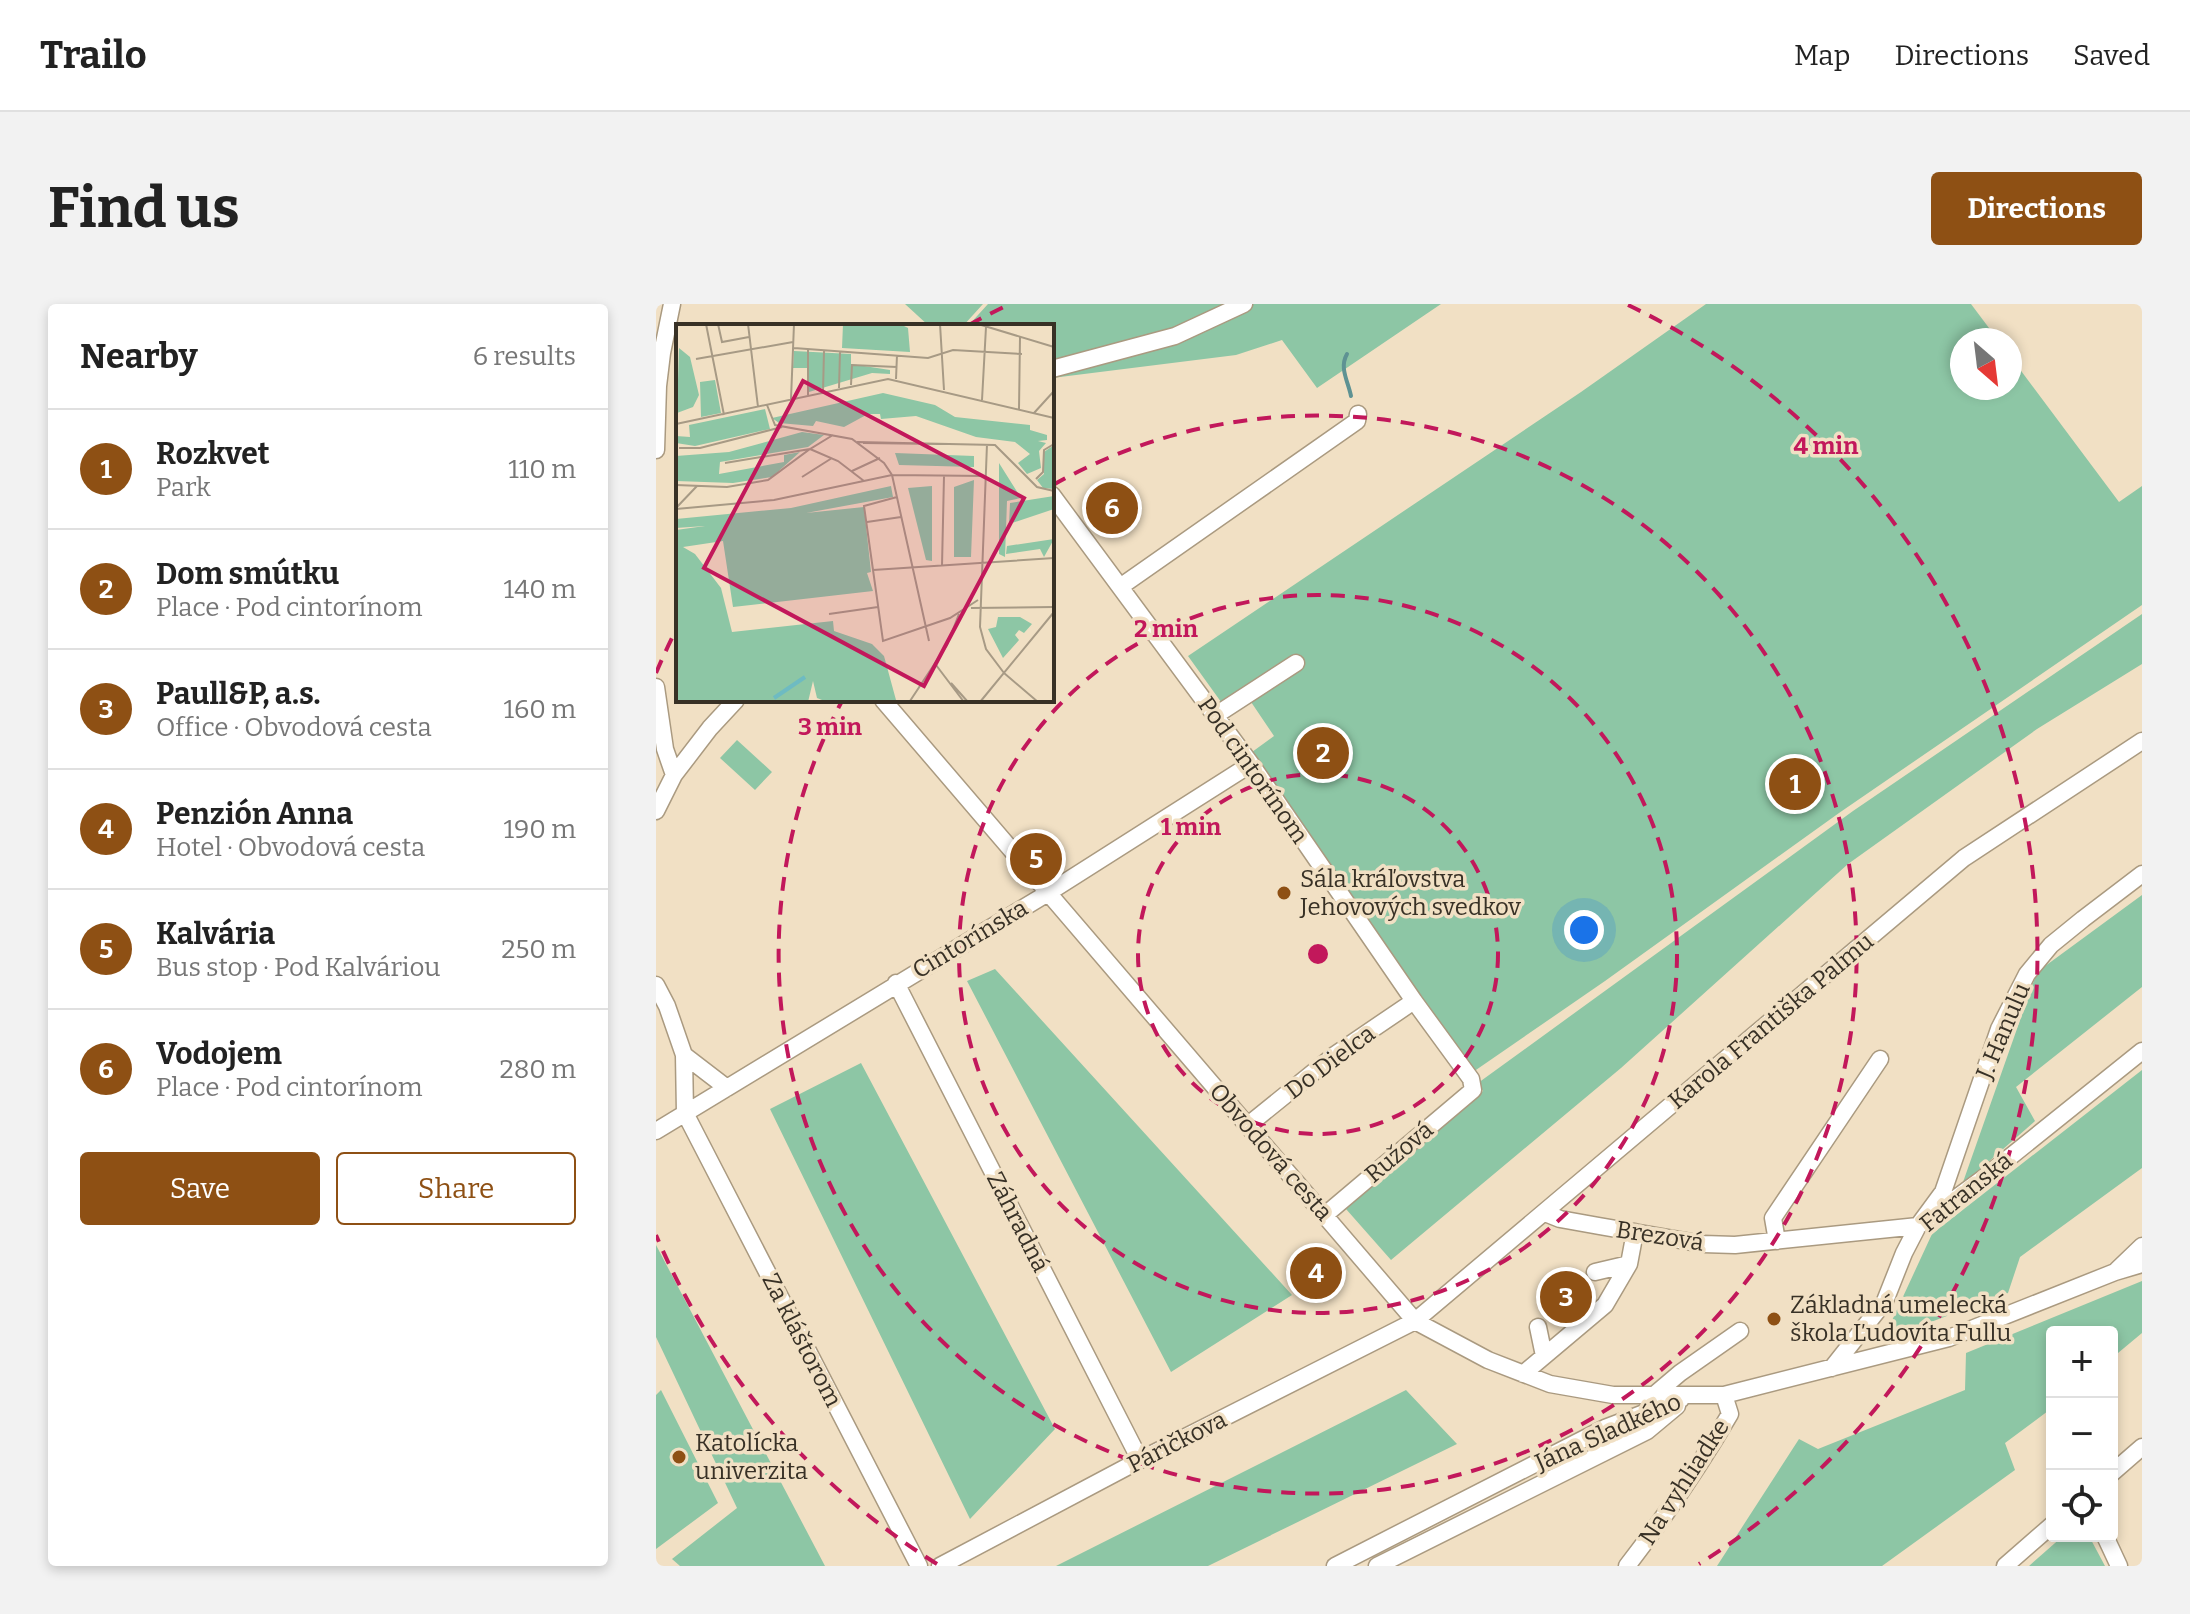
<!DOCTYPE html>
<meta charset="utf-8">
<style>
body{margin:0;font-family:Bitter,serif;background:#f2f2f2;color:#222}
.controls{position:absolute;right:24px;bottom:24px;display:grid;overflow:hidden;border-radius:8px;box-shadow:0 4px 12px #0003}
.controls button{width:72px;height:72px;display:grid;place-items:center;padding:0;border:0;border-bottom:2px solid #e0e0e0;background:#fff;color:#222;font:40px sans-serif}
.compass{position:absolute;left:1294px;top:24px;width:72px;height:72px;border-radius:50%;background:#fff;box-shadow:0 4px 12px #0003;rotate:152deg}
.you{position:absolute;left:928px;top:626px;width:28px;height:28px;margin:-20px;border:6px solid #fff;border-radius:50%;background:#1a73e8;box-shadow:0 0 0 12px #1a73e833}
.badge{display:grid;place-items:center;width:52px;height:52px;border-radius:50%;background:#8e5014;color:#fff;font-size:26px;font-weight:700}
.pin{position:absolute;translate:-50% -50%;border:4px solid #fff;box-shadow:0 2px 8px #0006}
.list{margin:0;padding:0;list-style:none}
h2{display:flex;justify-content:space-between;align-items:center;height:104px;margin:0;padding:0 32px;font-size:34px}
h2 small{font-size:26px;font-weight:400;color:#767676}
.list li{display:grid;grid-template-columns:52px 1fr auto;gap:24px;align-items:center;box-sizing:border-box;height:120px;padding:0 32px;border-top:2px solid #e0e0e0}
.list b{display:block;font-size:30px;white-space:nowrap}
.list p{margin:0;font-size:26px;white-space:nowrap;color:#767676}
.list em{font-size:26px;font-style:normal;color:#767676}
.actions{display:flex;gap:16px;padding:24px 32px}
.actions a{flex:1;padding:18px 0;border:2px solid #8e5014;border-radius:8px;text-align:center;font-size:28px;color:#8e5014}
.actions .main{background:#8e5014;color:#fff}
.icon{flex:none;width:44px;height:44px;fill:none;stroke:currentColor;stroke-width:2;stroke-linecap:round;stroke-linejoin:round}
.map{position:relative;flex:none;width:1486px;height:1262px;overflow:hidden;border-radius:8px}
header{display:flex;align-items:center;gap:48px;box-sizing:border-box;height:112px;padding:0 40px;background:#fff;border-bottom:2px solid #e0e0e0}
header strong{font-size:38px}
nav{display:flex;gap:44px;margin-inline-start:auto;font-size:28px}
.intro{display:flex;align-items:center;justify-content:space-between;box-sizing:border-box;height:192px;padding:0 48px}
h1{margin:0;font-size:56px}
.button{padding:20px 36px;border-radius:8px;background:#8e5014;color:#fff;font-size:28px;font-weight:700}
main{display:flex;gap:48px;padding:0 48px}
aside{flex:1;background:#fff;border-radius:8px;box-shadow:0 4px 12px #0003}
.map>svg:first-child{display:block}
</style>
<header>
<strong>Trailo</strong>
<nav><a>Map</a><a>Directions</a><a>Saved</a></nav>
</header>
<div class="intro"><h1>Find us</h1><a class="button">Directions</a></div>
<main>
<aside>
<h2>Nearby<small>6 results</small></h2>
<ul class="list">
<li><span class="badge">1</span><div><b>Rozkvet</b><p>Park</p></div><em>110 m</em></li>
<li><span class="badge">2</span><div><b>Dom smútku</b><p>Place · Pod cintorínom</p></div><em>140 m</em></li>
<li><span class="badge">3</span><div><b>Paull&amp;P, a.s.</b><p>Office · Obvodová cesta</p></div><em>160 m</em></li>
<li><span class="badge">4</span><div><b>Penzión Anna</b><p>Hotel · Obvodová cesta</p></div><em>190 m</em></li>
<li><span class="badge">5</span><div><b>Kalvária</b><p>Bus stop · Pod Kalváriou</p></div><em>250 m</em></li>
<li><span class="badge">6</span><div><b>Vodojem</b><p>Place · Pod cintorínom</p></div><em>280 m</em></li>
</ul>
<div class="actions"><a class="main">Save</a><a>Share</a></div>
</aside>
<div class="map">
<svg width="1486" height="1262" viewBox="0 0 1486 1262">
<rect width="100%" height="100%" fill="#f1e0c4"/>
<path fill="#8dc6a5" d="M249,0H327L307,22H273Z
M332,0H785L661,84L626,36L580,51L396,74V22H312Z
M1050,0H1315L1342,36H1306V84H1354V52L1463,198L1486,182V301L1183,509L949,677L817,768L596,448L618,432L593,395L573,409L532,352L925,88Z
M1486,310V360L1381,425L1192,560L965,764L735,956L690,905L827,787L822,779L1197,507Z
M81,436L116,468L99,486L64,454Z
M1486,591V683L1360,783L1379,817L1306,881L1381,668Z
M339,665L636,991L515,1068L311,677Z
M205,759L399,1125L314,1215L114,805Z
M1486,766V864L1364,953L1352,989L1227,1036L1276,930Z
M0,941L169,1262H24L16,1255L81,1204L0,1033Z
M1486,977V1029L1456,1054V1028H1396V1104L1349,1139L1359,1166L1226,1262H1061L1143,1135L1162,1145L1309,1086L1310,1049Z
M5,1086L62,1199L0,1245V1091Z
M750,1086L801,1140L552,1262H400Z
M1407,1232H1433L1449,1262H1373Z"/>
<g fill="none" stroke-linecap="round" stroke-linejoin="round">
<path stroke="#5e9293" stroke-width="4" d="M691,50C683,64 692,77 695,92"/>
<g stroke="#aa9a80" stroke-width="19">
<path id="minor" d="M396,65L519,32L588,0
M0,146L2,82L6,49L16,0
M396,191L595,460L758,697L815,775L817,786L669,911
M464,283L701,117L702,110
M0,383L9,445L18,471
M227,396L759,1017L832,1056L894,1080L957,1091H1068L1293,1034L1459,968L1486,960
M560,411L640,359
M0,507L18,471L54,424L80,396
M240,679L484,1156
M0,681L11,702L28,751L29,809L263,1262
M28,751L71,784
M591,822L680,750L758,697
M0,827L392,589L595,460
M889,909L904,915L943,922L1047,940L1079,941L1262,922L1287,888L1343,725L1371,670L1395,641L1427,615L1486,570
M1121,937L1117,914L1224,755
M1461,966L1486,942
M939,968L973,960
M882,1023L888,1052
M1176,1064L1229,997L1248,949L1262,922L1329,873L1486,747
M867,1070L949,1001L973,960L979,928
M998,1091L1024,1069L1084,1027
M1456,1169L1486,1143
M1449,1232L1463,1262
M284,1262L484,1156L759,1017L1308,554L1486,437
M679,1262L949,1124L1025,1095
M721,1262L991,1127L1021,1102
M971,1262C1008,1214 1043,1163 1074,1110L1068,1091
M1349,1262L1396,1221"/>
</g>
<use href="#minor" stroke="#fff" stroke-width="16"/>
</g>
<g fill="none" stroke="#c2185b" stroke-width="4" stroke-dasharray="14 10">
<circle cx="662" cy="650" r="180"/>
<circle cx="662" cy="650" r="359"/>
<path d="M397 181A539 539 0 1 1 186 397"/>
<path d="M281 1260A719 719 0 0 1 0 931M0 369A719 719 0 0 1 21 324M313 21A719 719 0 0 1 352 1M972 1A719 719 0 0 1 1043 1260"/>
</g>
<g fill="#8e5014" stroke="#f1e0c4" stroke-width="3">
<circle cx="628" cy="589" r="8"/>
<circle cx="1118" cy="1015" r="8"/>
<circle cx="23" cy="1153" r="8"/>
</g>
<g text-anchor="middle" stroke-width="7" stroke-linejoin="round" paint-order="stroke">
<g font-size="24" fill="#383126" stroke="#f1e0c4">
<text transform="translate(597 466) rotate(55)" y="8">Pod cintorínom</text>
<text transform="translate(314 635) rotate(-31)" y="8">Cintorínska</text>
<text transform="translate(1115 717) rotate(-40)" y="8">Karola Františka Palmu</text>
<text transform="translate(1347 727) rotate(-67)" y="8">J. Hanulu</text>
<text transform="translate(674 758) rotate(-37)" y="8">Do Dielca</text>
<text transform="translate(615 848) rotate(49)" y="8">Obvodová cesta</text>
<text transform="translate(743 848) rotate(-40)" y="8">Ružová</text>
<text transform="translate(1310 888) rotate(-39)" y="8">Fatranská</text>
<text transform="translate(362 918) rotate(63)" y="8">Záhradná</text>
<text transform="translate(1004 932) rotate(9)" y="8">Brezová</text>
<text transform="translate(146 1036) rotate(63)" y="8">Za kláštorom</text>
<text transform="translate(952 1128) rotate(-24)" y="8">Jána Sladkého</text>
<text transform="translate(521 1138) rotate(-27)" y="8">Páričkova</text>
<text transform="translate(1028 1178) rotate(-57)" y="8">Na vyhliadke</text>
</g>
<g font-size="24" fill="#383126" stroke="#f1e0c4" text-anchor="start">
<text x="644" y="583">Sála kráľovstva<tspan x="644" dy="28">Jehovových svedkov</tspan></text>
<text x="1134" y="1009">Základná umelecká<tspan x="1134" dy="28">škola Ľudovíta Fullu</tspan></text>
<text x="39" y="1147">Katolícka<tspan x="39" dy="28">univerzita</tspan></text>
</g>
</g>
<g transform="translate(20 20)">
<rect width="378" height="378" fill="#f1e0c4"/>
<path d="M167,0H224L232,4L234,28L166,24ZM3,24L14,33L23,71L17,83L1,89ZM118,27L175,30V40L214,46V50L196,49L133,68L132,44H117ZM39,56L45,89L25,93L24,58ZM207,69L259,81L279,93L354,101V106L371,111V116L362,117L370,119L363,127L365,144L351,150L342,139L354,130L339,118L300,113L240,92L205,95L204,90H192L168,103L140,97L137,102L103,99L96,94ZM89,85L94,105L19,122L0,119V112L14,113L13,101ZM126,108L148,111L132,123L44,138L43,150L108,138V131L124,128L96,153L57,159L0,157V132L53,128ZM378,121V165L367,164L361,156L368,150V128ZM219,129L298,132V143L223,141ZM323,139L345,174L331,177L329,233L323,230ZM298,156L295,233H278V163ZM215,162L217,173L130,189L188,183L195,248L191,249L197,267L57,283L47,217L7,223L19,230L45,264L56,308L157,297L158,307L196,320L208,332L220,376L225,378H151L141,374L137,357L132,378H0V206L29,202L0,204V195L115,184ZM256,162V237L250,236L232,164ZM378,172V185L333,200L334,179ZM378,215L368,233L364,225L330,230L331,222ZM322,293H344L356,300L348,309L343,306L339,311L343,316L327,334L312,305L320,303Z" fill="#8dc6a5"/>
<path fill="none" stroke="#6ebbc2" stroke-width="4" d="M98,374L129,353"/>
<path fill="none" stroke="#a79a85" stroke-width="2" d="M30,0L48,91M42,0L46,18L73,13M72,0L82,83M264,0L268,66M302,0L378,23M118,24L252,34L277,26L346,30M20,35L117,18M220,55L221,31M175,61L176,41L221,43M163,64L164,28M147,68L148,27M132,71V26M115,75L118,0M306,76L310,3M91,81L99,101L176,115L208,139L216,151L253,317M343,85L344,13M358,89L378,67M0,100L212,55L378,94M181,118L319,121L361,163L378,167M187,119L263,120M311,120L304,303L310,325L328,349M3,124H24L106,103M49,139L134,125L157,111M176,147L204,134M126,153L156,134M360,155L367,148L368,126L378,120M0,161L51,163L92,156L134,125L162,137L188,157M221,173L188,182L207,317L274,294L302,276M0,184L21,162M0,185L98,176L216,151L309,152M191,198L225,193M266,242L268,152M197,246L378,234M295,284L378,283M153,290L202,283M260,341L288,378M328,349L362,378M275,359L292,378M234,377L271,321L283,290M304,378L378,288"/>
<path fill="#c2185b" fill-opacity="0.15" stroke="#c2185b" stroke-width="4" d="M127,57L348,174L248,362L28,244Z"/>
<rect width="378" height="378" fill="none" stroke="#383126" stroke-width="4"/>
</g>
<circle cx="662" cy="650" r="12" fill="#c2185b" stroke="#f1e0c4" stroke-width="4"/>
<g font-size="24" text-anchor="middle" font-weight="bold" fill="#c2185b" stroke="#f1e0c4" stroke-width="7" stroke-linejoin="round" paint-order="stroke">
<text x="1170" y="150">4 min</text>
<text x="510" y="333">2 min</text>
<text x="174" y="431">3 min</text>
<text x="535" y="531">1 min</text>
</g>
</svg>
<div class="controls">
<button>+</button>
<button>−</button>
<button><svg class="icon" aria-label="locate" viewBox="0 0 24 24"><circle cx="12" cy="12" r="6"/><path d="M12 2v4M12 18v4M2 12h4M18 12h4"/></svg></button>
</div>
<svg class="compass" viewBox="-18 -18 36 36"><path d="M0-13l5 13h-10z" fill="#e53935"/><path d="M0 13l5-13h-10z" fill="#767676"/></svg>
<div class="you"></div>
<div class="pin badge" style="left:1139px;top:480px">1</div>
<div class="pin badge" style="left:667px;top:449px">2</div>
<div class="pin badge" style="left:910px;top:993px">3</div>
<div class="pin badge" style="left:660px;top:969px">4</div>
<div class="pin badge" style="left:380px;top:555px">5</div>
<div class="pin badge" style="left:456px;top:204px">6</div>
</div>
</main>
